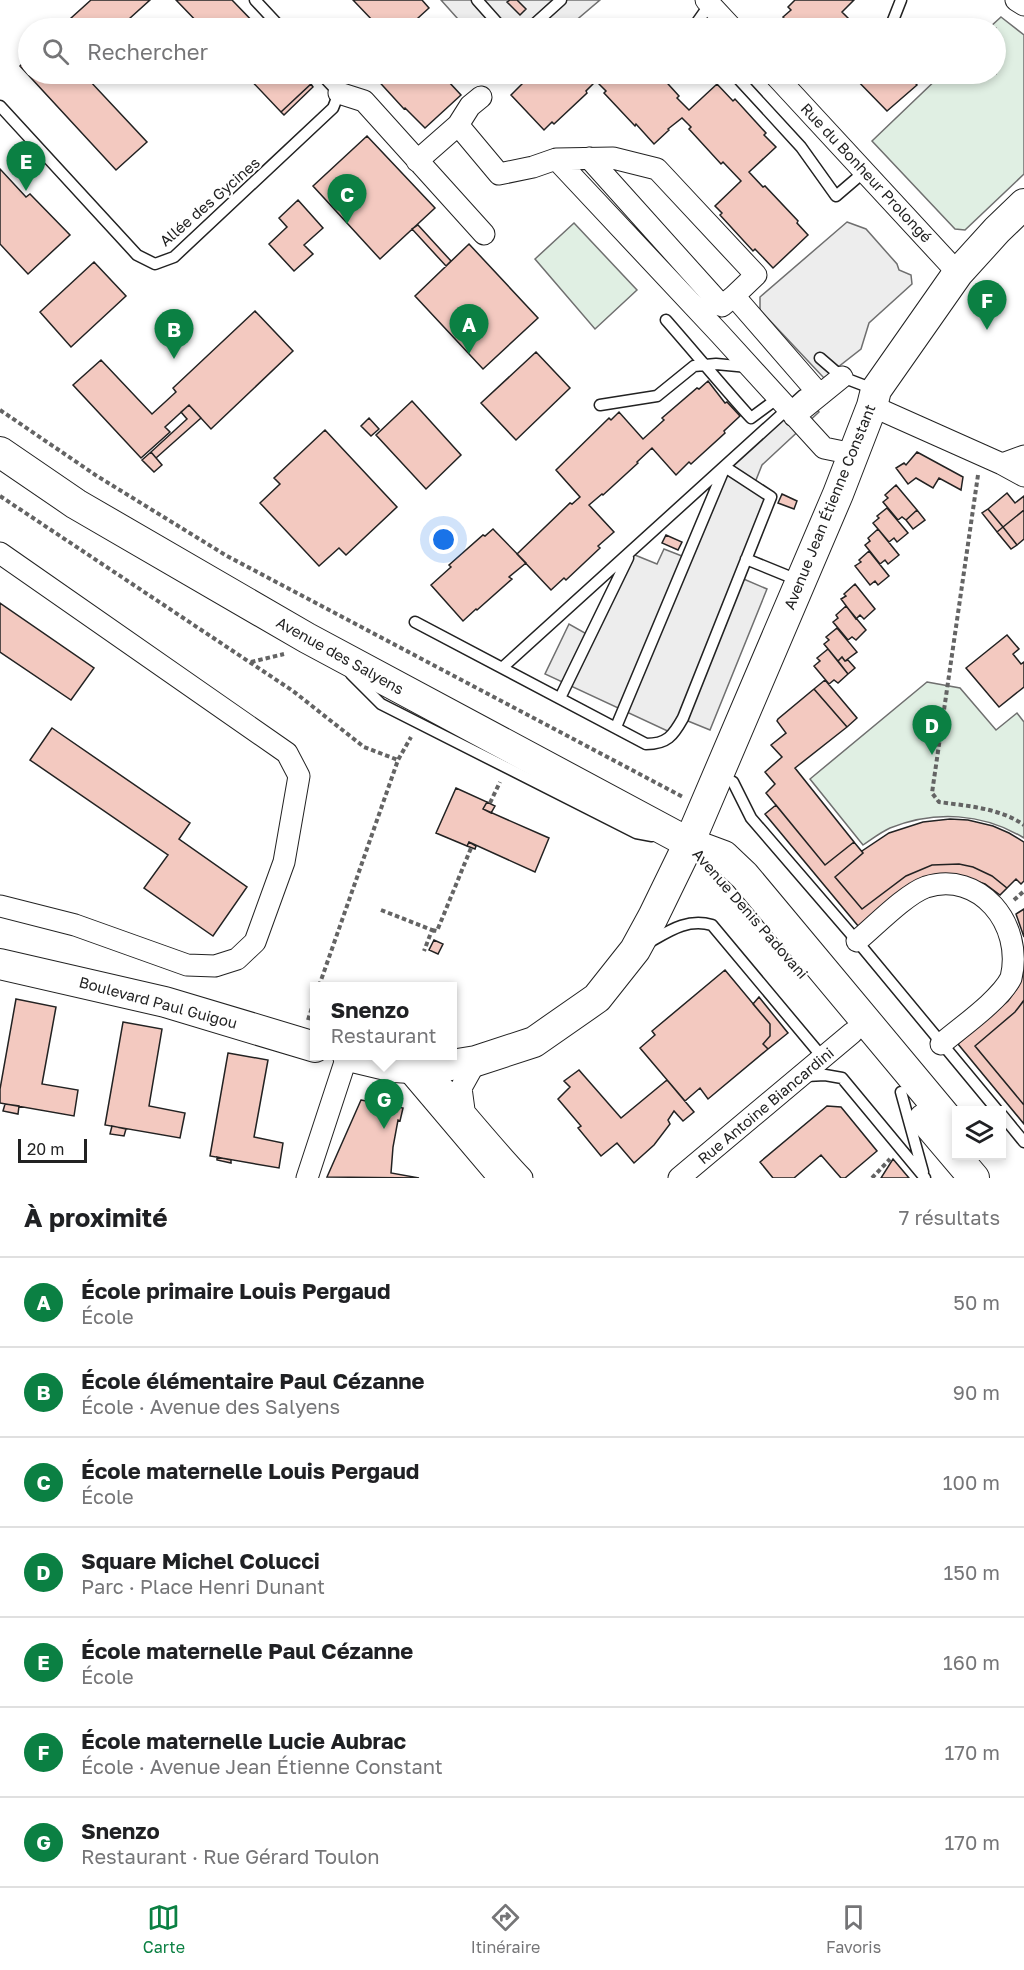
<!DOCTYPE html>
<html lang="fr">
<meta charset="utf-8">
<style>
body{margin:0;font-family:"Golos Text",sans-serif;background:#f2f2f2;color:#202124}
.controls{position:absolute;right:18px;bottom:18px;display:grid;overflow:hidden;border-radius:0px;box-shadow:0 3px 9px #0003}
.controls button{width:54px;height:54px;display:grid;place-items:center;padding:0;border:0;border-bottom:2px solid #e0e0e0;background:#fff;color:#202124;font:30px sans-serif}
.scale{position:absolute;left:18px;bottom:15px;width:69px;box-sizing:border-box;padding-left:6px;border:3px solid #222;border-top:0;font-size:16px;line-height:21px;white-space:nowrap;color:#222;-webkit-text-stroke:4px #fff;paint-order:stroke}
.you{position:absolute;left:444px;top:540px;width:21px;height:21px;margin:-15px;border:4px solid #fff;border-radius:50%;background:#1a73e8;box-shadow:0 0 0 9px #1a73e833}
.badge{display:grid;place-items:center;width:39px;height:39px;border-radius:50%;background:#0b8043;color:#fff;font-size:20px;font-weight:700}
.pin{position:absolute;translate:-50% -50px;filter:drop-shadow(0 2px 3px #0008)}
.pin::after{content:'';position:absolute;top:32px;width:21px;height:18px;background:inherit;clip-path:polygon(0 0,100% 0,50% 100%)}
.popup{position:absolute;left:310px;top:982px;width:147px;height:78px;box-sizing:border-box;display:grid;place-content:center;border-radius:0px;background:#fff;filter:drop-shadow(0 2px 4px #0005);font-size:20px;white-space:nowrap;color:#757577}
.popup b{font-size:22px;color:#202124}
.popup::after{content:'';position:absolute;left:50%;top:100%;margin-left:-12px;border:12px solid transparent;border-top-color:#fff}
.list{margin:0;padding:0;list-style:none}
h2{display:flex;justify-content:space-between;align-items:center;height:78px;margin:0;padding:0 24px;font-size:26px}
h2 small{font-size:20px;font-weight:400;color:#757577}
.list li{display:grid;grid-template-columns:39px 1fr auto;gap:18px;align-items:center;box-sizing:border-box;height:90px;padding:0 24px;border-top:2px solid #e0e0e0}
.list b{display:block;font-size:22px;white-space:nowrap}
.list p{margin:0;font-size:20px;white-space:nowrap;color:#757577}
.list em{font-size:20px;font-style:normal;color:#757577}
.icon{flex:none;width:33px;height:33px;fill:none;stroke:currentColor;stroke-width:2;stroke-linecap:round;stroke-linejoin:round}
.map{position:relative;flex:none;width:1024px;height:1178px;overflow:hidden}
.search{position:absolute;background:#fff;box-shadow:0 3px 9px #0003;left:18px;right:18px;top:18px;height:66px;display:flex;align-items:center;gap:15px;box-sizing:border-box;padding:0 21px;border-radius:33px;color:#757577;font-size:22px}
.sheet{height:708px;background:#fff}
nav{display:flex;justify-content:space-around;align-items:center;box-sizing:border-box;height:84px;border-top:2px solid #e0e0e0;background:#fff;font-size:16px;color:#757577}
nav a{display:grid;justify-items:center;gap:3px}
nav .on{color:#0b8043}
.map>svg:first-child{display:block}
</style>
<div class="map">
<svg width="1024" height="1178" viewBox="0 0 1024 1178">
<rect width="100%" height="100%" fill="#fff"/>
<path fill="#e0efe3" stroke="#6f6f6f" stroke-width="1.5" d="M1001,17L1024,35V174L965,230L955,229L872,141L942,74H996V28H989Z
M574,223L637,290L595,329L535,259Z
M927,682L960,688L996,730L1017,713L1024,722V838C983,813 935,810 890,828C881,832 872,839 863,845L810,779Z"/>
<path fill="#ededed" stroke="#6f6f6f" stroke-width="1.5" d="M441,0H600L567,28H466Z
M847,222L866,229L897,264L899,270L911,275L912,284L869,323L861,349L824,378L760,310V297Z
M803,395L819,412L762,465L754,485L771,497L739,577L767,589L710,730L683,719L674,734L545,674L569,624L590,636L630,553L657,564L664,549L687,558L725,467Z"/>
<path fill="#f3c9c0" stroke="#222" stroke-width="1.5" d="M91,0H150L119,28H60Z
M176,0H232L259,28H203Z
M353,0H422L429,8L407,28H383L375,21L374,22Z
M510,0H517L526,9L520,15L507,2Z
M795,0H854L842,12L858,28H794L783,17L791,10L788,7Z
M28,58V74H76L86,83L89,80L147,142L116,170L20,66Z
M76,74H83L89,80L86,83Z
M245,74H301L311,84L281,112Z
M374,74H444L450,80L449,82L461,95L425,128L405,108L404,109L373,75Z
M530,74H659L679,96L677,98L689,110L717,84L733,101L735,99L766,133L764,135L776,147L749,172L763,187L765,186L798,221L797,223L808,235L773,268L755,249L753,251L720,215L722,213L715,206L741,181L723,162L721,164L689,129L691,127L682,118L668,129L669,130L654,144L636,124L635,126L604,93L606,91L596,81L586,91L587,93L554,124L552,122L544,130L511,95L526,80L524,79Z
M851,74H907L917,85L887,111Z
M311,84L313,87L284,115L281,112Z
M367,136L435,208L380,259L313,186Z
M0,169L26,197L30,194L70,235L28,274L0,244Z
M298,200L323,228L304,245L313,254L294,271L269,244L287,227L279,218Z
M418,225L451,261L446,266L412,229Z
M469,244L538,318L483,369L415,296Z
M94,262L126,296L71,347L40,312Z
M255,311L293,351L211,429L189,405L165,427L170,432L141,458L73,385L101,360L152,414L176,392L173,388Z
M536,352L570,388L516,440L481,403Z
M708,381L725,403L727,402L740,416L724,431L725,433L691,464L689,462L676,475L652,448L637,462L638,463L603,495L602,494L589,505L614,532L598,546L600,548L566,580L564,578L551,590L517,554L570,503L572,504L580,497L556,470L609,418L611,420L619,412L643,439L664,420L662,418L697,388L699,389Z
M412,401L461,455L426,489L376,435Z
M189,405L201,418L156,458L151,452L187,419L181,412Z
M369,418L379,429L371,436L361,426Z
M325,430L397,507L346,555L339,548L319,566L260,503L280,484L274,478Z
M151,452L162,465L154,472L142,460Z
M917,452L963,477L961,490L939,478L933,488L916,478L908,484L896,468L904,463L906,465Z
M896,485L917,510L906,520L902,517L898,520L883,502L888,498L885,495Z
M1007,493L1015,503L1024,496V510L1003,527L988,509Z
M782,494L797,501L794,509L778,503Z
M887,508L908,533L897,542L894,538L889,542L873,523L879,518L877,516Z
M988,509L1003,527L997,532L982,513Z
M917,510L925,520L913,529L906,520Z
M1024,510V539L1017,545L1003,527Z
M1003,527L1017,545L1011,549L997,532Z
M493,529L526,563L509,577L512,579L477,610L476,609L463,621L431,585L451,567L449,565L483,535L485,536Z
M878,529L899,555L888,564L885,560L880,564L865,545L870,541L868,538Z
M666,535L682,542L678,550L662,543Z
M869,551L889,576L878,585L875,581L870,585L855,566L861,562L859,560Z
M855,584L875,609L864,619L860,615L856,619L841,599L846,596L844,594Z
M0,603L94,668L71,700L0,652Z
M846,606L866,630L856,640L852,637L848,640L833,622L838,618L836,615Z
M837,628L857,652L845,661L842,657L838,661L824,644L829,640L826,637Z
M1007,635L1019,649L1013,654L1021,664L1024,662V687L999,707L966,668Z
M828,649L848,674L838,683L834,680L829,684L814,666L820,661L817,658Z
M842,657L845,661L848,660L855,668L848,674L838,661Z
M825,680L857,718L847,727L814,689Z
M814,689L847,727L795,768L854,842L825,865L766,793L775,784L765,772L782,757L771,745L786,733L777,721L778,719Z
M52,728L190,823L179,839L247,887L213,936L144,888L168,855L30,760Z
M456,788L487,802L483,809L549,838L535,872L469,842L467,846L436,833Z
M487,802L495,806L491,813L483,809Z
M776,805L825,865L854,842L863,853L835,877L862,909L906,876L932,865L959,864L973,867L992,876L1007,888L1000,895L985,884L964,877L859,927L765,814Z
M950,819L968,820L993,826L1009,833L1024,842V881L1021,884L1016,879L1007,888L992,876L973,867L959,864L932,865L906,876L862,909L835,877L863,853L862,851L889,833L923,822Z
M469,842L476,846L475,849L467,846Z
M1024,909V937L1016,914Z
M434,940L443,944L438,954L429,950Z
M1024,968V1000L1022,1003L1015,1012L975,1046L1024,1105V1124L958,1044L1008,1001L1018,987Z
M725,970L770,1024V1036L763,1044L768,1049L708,1099L700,1088L685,1101L640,1048L655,1035L652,1031Z
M759,997L788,1033L768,1049L763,1044L770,1036V1024L753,1004Z
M16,999L56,1007L42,1084L78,1090L74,1116L0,1103V1089Z
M1024,1000V1105L975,1046L1015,1012Z
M123,1022L162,1029L149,1106L185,1113L180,1138L105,1125Z
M228,1053L268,1060L254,1137L283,1143L279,1168L210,1156Z
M579,1070L621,1118L667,1080L694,1112L683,1121L674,1111L668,1120L670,1124L654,1145L634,1163L617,1143L601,1156L578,1128L581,1126L558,1099L570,1087L564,1081Z
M361,1100L403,1108L400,1121L398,1120L393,1147L391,1173L419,1178L327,1177Z
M5,1104L19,1106L18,1114L3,1111Z
M827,1106L841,1107L877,1151L845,1178H841L821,1155L794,1178H773L760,1162Z
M112,1126L126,1129L124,1136L110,1134Z
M217,1157L231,1160V1163L217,1160Z
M893,1159L909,1178H881Z"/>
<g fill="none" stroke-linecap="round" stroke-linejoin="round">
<g stroke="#222" stroke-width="13">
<path id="lane" d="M255,0L281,28
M477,0L502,28
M530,28L561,0
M693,28L710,4
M890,28L901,0
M734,74L801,147L836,196L864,172
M0,106L137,255L155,264L174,257L333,108L339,93L321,74
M666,320C695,353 722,386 751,418L778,398
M820,358L842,377L876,390
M600,405L657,396L694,366L716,364L748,367
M746,559L800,581
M415,622L646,744C667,744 673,736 683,718L771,497L725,467L616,727
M502,668L803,395
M351,674L381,704L636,833L652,836
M560,698L628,558
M720,776L733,782L751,818L857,941L997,1110
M648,943C669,931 687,918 712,925L824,1059
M806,1076L825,1075L842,1078L925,1178
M901,1092L923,1172
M1002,1115L1024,1142"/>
</g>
<g stroke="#222" stroke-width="23">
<path id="street" d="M706,0L732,28
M1016,0L1024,5
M774,74L958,273
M339,93L364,101L484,234
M481,97L470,106L458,125L499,174L533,167L556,159L720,334L824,448L853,454
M589,158L722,306L734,296
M556,159L613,158L657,169L756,275L734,296L820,395
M417,161L458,125
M872,406L1002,464
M794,416L842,377
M1024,456L1002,464L1024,476
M0,553L287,753L299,776L284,862L255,942L237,959L215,966L187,965L75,925L0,906
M857,941C874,927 906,894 926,887C979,870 1024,924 1011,978C1000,1000 961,1027 941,1044
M405,1067L499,1178
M427,1069C459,1105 489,1143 522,1178
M464,1110L461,1088L476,1061
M307,1178L347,1056
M679,1178L852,1033"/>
</g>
<g stroke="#222" stroke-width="32">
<path id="secondary" d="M0,452L76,504L307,638L689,843L724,856L744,875L956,1129
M0,964L165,1002L315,1047
M348,1056L394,1067L427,1069L476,1061L534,1042L597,998L635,950L653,917L689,843L838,494L872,406L876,390L958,273L997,230L1024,204
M924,1119L974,1178"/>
</g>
<path stroke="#646464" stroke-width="4" stroke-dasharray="4.5 3" stroke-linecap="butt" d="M460,74L468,82
M0,410L97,476L227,556L683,797
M978,475L932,793L939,802C967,806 1000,808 1024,825
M0,496L293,691L364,747L398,760
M251,662L284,654
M490,803L500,782
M1014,900L1024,891
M381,910L432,930L424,951
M432,930L437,931L471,848
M319,986L398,760L411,737
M308,1020L315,998
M872,1178L890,1159"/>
<use href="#lane" stroke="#fff" stroke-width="10"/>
<use href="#street" stroke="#fff" stroke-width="21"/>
<use href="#secondary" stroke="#fff" stroke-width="30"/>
</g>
<g text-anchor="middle" stroke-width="4.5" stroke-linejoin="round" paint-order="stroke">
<g font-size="15" fill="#222" stroke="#fff">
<text transform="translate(866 173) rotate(47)" y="5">Rue du Bonheur Prolongé</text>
<text transform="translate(210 202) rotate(-41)" y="5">Allée des Gycines</text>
<text transform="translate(830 507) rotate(-68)" y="5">Avenue Jean Étienne Constant</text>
<text transform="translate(340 656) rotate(29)" y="5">Avenue des Salyens</text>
<text transform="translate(750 914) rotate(49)" y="5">Avenue Denis Padovani</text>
<text transform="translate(158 1003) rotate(15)" y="5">Boulevard Paul Guigou</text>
<text transform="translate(766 1106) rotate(-40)" y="5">Rue Antoine Biancardini</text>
</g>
</g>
</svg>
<div class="controls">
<button><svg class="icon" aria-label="layers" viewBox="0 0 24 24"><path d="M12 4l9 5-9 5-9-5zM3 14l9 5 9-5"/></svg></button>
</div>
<div class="scale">20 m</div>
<div class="you"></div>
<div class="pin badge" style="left:469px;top:354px">A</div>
<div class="pin badge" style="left:174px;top:359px">B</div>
<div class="pin badge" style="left:347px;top:224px">C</div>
<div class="pin badge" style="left:932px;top:755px">D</div>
<div class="pin badge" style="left:26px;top:191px">E</div>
<div class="pin badge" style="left:987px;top:330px">F</div>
<div class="pin badge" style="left:384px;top:1129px">G</div>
<div class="popup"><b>Snenzo</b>Restaurant</div>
<div class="search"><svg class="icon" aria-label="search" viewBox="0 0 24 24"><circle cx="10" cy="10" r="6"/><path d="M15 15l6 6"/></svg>Rechercher</div>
</div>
<section class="sheet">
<h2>À proximité<small>7 résultats</small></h2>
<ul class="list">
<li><span class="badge">A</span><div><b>École primaire Louis Pergaud</b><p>École</p></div><em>50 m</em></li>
<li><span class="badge">B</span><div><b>École élémentaire Paul Cézanne</b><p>École · Avenue des Salyens</p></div><em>90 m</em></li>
<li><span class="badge">C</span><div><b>École maternelle Louis Pergaud</b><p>École</p></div><em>100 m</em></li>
<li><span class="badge">D</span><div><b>Square Michel Colucci</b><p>Parc · Place Henri Dunant</p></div><em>150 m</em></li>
<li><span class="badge">E</span><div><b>École maternelle Paul Cézanne</b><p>École</p></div><em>160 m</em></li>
<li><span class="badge">F</span><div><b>École maternelle Lucie Aubrac</b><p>École · Avenue Jean Étienne Constant</p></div><em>170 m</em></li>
<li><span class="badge">G</span><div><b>Snenzo</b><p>Restaurant · Rue Gérard Toulon</p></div><em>170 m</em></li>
</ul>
</section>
<nav>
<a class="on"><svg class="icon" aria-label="map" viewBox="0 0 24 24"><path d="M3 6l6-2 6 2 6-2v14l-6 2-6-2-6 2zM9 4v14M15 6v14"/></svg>Carte</a>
<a><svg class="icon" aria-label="directions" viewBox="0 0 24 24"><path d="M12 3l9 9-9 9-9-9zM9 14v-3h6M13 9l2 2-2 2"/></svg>Itinéraire</a>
<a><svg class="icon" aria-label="saved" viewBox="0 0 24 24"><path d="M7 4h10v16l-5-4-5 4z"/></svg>Favoris</a>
</nav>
